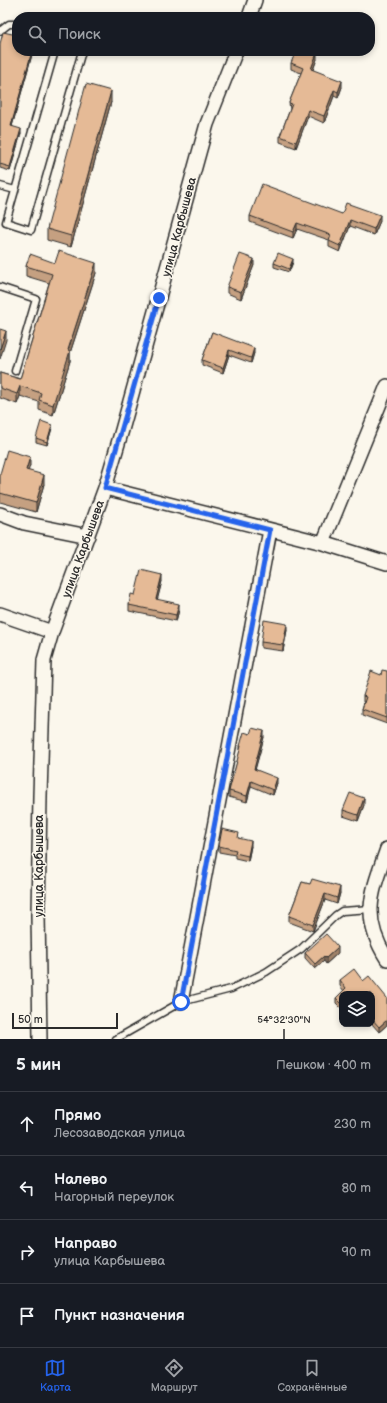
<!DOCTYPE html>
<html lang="ru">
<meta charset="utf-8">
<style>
body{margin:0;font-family:"Balsamiq Sans",sans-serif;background:#242831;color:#f1f3f6}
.controls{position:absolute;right:12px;bottom:12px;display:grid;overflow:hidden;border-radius:8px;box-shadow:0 2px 6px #0003}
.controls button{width:36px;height:36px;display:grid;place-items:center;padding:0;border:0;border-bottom:1px solid #363941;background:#171b24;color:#f1f3f6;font:20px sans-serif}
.scale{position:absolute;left:12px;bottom:10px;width:106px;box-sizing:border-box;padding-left:4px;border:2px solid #2b2b2b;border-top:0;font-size:11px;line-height:14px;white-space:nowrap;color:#2b2b2b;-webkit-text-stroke:3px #fbf7ec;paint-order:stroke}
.stop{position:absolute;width:12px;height:12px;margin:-9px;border:3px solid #2563eb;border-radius:50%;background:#fff}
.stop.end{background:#2563eb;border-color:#fff;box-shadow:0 1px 4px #0008}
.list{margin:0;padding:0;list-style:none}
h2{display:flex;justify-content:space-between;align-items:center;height:52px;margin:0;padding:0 16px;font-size:17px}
h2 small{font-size:13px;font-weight:400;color:#9ea1a6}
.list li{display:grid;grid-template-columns:26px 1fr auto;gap:12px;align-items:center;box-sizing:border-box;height:64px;padding:0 16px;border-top:1px solid #363941}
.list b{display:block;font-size:15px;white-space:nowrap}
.list p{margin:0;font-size:13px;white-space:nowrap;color:#9ea1a6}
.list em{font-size:13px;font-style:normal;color:#9ea1a6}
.icon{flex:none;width:22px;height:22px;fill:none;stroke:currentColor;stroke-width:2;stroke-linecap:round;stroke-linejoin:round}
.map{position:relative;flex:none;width:387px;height:1039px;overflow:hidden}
.search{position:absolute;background:#171b24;box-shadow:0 2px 6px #0003;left:12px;right:12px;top:12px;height:44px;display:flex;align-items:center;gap:10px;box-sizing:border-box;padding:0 14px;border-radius:16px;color:#9ea1a6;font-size:15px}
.sheet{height:308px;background:#171b24}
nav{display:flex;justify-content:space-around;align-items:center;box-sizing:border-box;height:56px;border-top:1px solid #363941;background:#171b24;font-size:11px;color:#9ea1a6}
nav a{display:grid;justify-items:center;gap:2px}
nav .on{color:#2563eb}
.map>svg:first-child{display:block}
</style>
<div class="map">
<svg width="387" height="1039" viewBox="0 0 387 1039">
<rect width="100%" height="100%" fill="#fbf7ec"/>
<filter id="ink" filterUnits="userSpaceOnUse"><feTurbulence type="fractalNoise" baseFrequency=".025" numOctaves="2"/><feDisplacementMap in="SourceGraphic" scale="8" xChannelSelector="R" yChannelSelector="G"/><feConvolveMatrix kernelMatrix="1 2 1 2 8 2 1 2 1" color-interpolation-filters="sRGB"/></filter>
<g filter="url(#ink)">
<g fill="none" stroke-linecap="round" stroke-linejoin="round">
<g stroke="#2b2b2b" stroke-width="9">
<path id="service" d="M0,31L9,24H17
M55,51L6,222L31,230L82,51
M0,186L15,190
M0,287L36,299L15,371
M116,1039L181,1002L231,989L266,972L301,949L336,915L342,911L371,909"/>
</g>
<g stroke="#2b2b2b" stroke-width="16">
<path id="minor" d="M249,17L255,0
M105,488L323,543L387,563
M0,514L24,523L88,536
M323,543L387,386
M0,614L52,632
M387,849C372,892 360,917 387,959
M181,1002L270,530
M40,1039L38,915L40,796L44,660L52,632L105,488L122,430L207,124L236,51"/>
</g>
<use href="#service" stroke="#fbf7ec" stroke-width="6"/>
<use href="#minor" stroke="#fbf7ec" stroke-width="13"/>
</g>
<path fill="#c5a081" stroke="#2b2b2b" d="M0,44L17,51H33L12,126L21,133L10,171L0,168Z
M317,59L313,70L342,87L338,98L334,96L324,123L308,116L296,148L280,142V136L290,109L289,103L301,73L291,69V63Z
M111,102L71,247L47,240V229Z
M342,214L380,221L374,235L350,226L340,252L329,247V240L297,229L293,238L250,222V216Z
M293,262L289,272L274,267V263Z
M55,263L96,273L70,353V361L53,415L39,410V402L20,396L17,404L0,398V373L20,379L49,283L26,276V266Z
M254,265L241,299L227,293V287Z
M212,332L254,353L251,363L229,355L223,373L202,365V360Z
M52,428L47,445L36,442V438Z
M30,465L28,470L44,484L36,512L0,502V474Z
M162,581L157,600L179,610L176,621L129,611V605L135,595Z
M287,630L283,651L261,648V642Z
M387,671V724L362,715V709L364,702H363V696L381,675Z
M250,734L264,737L255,769L277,783L273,795L251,786L247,802L229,797V791L240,751V746Z
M364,805L358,821L343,816V810Z
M239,838L251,846L248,861L235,858V855L219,852V846Z
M302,882L340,893L337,904L325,900L313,931L289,922V916Z
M305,953H338L326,964L324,961L315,969L305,958Z
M340,980L363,981L387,998V1025L379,1032L372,1024V994H342V1009L336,1003V998L344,991L340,986Z"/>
<path fill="#a08269" stroke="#2b2b2b" d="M32,51H33L11,130V126Z
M317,53V59L311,75V69Z
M342,81V87L338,98V92Z
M334,90V96L324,123V116Z
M111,91V102L71,247V236Z
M308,110V116L296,148V142Z
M21,129V133L10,171V167Z
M380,215V221L374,235V229Z
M350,220V226L340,252V246Z
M297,223V229L293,238V232Z
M254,259V265L241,299V292Z
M293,259V262L289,272V269Z
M96,263V273L70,353V361L53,415V405L68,350Z
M6,331V340L0,359V349Z
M254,348V353L251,363V358Z
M229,350V355L223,373V368Z
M20,386V396L17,404V394Z
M52,425V428L47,445V442Z
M30,457V465L26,479V470Z
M44,475V484L36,512V503Z
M162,575V581L156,605V599Z
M179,604V610L176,621V615Z
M287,624V630L283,651V645Z
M264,731V737L254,774V769Z
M277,778V783L273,795V790Z
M251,781V786L247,802V796Z
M364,798V805L358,821V815Z
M251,841V846L248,861V856Z
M340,887V893L337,904V898Z
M325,894V900L313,931V925Z
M338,947V953L326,964V958Z
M324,956V961L315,969V964Z
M387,1020V1025L379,1032V1027Z"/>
<path fill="#e5ba96" stroke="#2b2b2b" d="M3,32L17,35V51H32L11,126L21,129L10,167L0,164V44Z
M296,51H313L317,53L311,69L342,81L338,92L334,90L324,116L308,110L296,142L280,136L292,104L289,103L303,68L291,63Z
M86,84L111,91L71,236L47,229Z
M262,184L342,214L346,203L380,215L374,229L350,220L340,246L329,241L331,235L297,223L293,232L250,216Z
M59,251L96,263L68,350L70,351L53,405L39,400L41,393L20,386L17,394L0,388V373L20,379L52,274L26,266L30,254L55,263Z
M278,253L293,259L289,269L274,263Z
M240,254L254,259L241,292L227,287Z
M0,329L6,331L0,349Z
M212,332L254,348L251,358L229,350L223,368L202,360Z
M41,421L52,425L47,442L36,438Z
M7,450L30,457L26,470L44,475L36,503L0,493V474Z
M141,570L162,575L156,599L179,604L176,615L129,605L131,594L135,595Z
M264,620L287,624L283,645L261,642Z
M382,670L387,671V718L362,709L366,697L363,696L371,671L381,675Z
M252,728L264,731L254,769L277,778L273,790L251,781L247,796L229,791L241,746H240L244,732L250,734Z
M350,793L364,798L358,815L343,810Z
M222,829L239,833L238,838L251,841L248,856L235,853L236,850L219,846Z
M312,879L340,887L337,898L325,894L313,925L289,916L302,882L310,884Z
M326,934L338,947L326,958L324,956L315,964L305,953Z
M354,969L363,981L369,976L387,998V1020L379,1027L372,1019V994H342V1004L336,998L346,988L340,980Z"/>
</g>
<g fill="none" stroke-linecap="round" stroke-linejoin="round" filter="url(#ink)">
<path stroke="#2563eb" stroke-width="5" d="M159,298L105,488L270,530L181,1002"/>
</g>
<path fill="none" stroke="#2b2b2b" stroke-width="1.5" d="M284,1029V1039"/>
<g text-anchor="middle" stroke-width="3" stroke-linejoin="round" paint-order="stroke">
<g font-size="12" fill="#2b2b2b" stroke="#fbf7ec">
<text transform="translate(179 227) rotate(-75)" y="4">улица Карбышева</text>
<text transform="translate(83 549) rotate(-70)" y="4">улица Карбышева</text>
<text transform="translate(39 866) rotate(-90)" y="4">улица Карбышева</text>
</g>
</g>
<g font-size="10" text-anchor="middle" fill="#2b2b2b" stroke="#fbf7ec" stroke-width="3" stroke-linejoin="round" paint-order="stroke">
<text x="284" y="1023">54°32'30"N</text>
</g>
</svg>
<div class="controls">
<button><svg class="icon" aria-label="layers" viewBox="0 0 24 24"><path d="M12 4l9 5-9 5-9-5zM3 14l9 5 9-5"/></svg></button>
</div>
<div class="scale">50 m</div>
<div class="stop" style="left:181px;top:1002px"></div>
<div class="stop end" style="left:159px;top:298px"></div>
<div class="search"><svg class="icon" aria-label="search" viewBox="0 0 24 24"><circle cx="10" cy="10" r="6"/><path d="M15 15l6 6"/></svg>Поиск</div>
</div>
<section class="sheet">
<h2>5 мин<small>Пешком · 400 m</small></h2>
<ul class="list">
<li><svg class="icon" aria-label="ahead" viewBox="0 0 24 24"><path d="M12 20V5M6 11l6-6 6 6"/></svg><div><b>Прямо</b><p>Лесозаводская улица</p></div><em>230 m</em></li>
<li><svg class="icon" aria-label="left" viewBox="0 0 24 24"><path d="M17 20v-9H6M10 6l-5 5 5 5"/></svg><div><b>Налево</b><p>Нагорный переулок</p></div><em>80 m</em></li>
<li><svg class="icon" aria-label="right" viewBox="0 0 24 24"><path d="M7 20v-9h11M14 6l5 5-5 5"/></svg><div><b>Направо</b><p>улица Карбышева</p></div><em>90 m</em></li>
<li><svg class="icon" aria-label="arrive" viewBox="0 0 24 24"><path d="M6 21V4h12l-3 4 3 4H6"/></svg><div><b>Пункт назначения</b></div></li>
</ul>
</section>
<nav>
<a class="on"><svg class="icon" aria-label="map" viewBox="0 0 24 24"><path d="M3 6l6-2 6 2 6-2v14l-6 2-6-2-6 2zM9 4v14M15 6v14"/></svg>Карта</a>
<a><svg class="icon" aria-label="directions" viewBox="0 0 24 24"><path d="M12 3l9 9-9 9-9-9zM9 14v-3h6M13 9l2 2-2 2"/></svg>Маршрут</a>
<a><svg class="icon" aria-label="saved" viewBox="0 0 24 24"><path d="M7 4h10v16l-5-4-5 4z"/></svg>Сохранённые</a>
</nav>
